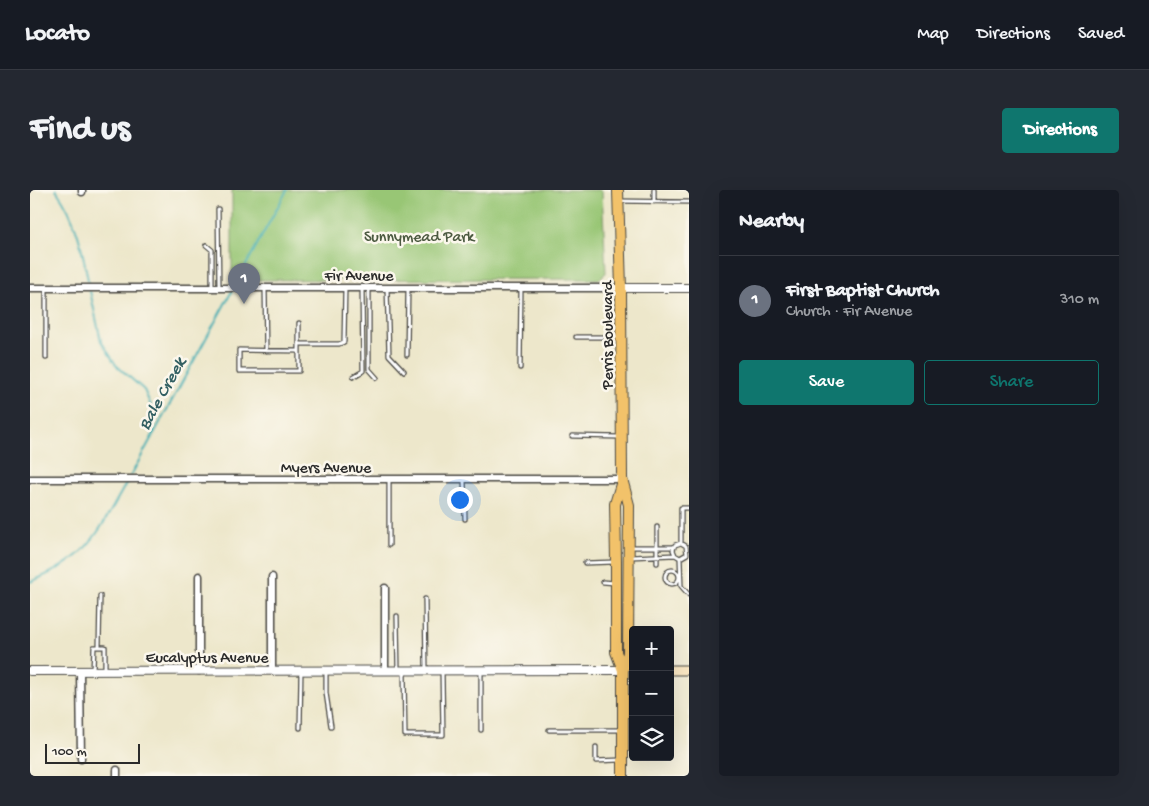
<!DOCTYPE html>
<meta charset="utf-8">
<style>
body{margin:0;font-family:"Gochi Hand",sans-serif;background:#242831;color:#f1f3f6}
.controls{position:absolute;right:15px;bottom:15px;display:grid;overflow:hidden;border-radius:5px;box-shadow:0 5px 20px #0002}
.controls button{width:45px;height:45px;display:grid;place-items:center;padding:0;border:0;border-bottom:1px solid #363941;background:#171b24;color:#f1f3f6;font:25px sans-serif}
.scale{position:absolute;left:15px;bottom:12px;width:95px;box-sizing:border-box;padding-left:5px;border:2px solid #2b2b2b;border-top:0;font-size:14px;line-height:18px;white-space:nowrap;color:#2b2b2b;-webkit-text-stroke:4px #fbf7ec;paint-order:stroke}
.you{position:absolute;left:429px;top:309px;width:18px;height:18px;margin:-12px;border:4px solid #fff;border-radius:50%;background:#1a73e8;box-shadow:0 0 0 8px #1a73e833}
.badge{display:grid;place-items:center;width:32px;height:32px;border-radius:50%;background:#0f766e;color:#fff;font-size:16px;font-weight:700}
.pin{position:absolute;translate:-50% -41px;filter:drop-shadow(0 1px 2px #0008)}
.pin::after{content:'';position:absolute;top:26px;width:18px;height:15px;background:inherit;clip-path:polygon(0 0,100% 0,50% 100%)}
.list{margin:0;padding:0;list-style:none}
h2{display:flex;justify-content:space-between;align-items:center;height:65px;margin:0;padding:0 20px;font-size:21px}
h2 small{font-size:16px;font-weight:400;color:#9ea1a6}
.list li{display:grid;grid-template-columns:32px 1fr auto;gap:15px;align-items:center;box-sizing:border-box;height:90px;padding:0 20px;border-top:1px solid #363941}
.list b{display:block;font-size:19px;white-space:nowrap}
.list p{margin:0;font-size:16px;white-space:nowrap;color:#9ea1a6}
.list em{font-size:16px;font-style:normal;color:#9ea1a6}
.actions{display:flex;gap:10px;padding:15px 20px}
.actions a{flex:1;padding:11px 0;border:1px solid #0f766e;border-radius:5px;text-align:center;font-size:18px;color:#0f766e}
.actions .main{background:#0f766e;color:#fff}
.icon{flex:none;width:28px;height:28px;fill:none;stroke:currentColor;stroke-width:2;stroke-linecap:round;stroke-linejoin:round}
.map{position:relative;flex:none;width:659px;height:586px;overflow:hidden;border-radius:5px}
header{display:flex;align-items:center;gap:30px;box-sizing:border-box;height:70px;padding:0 25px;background:#171b24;border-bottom:1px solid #363941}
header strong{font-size:24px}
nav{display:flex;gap:28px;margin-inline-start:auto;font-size:18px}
.intro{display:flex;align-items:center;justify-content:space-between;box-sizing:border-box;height:120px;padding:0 30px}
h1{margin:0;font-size:35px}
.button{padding:12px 22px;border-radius:5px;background:#0f766e;color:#fff;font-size:18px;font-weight:700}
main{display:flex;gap:30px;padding:0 30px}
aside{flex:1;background:#171b24;border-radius:5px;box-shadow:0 5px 20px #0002}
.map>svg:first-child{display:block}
</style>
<header>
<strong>Locato</strong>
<nav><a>Map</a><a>Directions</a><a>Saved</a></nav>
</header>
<div class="intro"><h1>Find us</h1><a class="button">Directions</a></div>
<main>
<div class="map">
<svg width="659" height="586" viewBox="0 0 659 586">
<rect width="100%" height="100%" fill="#fbf7ec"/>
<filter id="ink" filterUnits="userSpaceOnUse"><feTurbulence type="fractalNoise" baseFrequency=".02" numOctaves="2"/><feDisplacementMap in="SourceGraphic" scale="10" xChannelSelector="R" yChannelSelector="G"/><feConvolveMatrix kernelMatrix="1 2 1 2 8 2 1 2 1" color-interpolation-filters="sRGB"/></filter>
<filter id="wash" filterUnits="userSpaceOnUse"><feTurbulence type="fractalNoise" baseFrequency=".0096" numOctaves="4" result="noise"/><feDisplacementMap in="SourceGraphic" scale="20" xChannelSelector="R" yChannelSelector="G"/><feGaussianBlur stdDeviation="1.12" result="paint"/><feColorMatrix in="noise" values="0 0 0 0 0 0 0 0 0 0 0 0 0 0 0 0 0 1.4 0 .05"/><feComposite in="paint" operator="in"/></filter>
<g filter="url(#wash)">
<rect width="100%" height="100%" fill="#ede7cb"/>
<path fill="#98c675" stroke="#627850" d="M202,0H572L576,83L569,89L202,90Z"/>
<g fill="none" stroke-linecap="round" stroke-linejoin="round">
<path stroke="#3daeb4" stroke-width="2" d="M26,0C47,28 53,62 59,96
M204,97L257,0
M60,101L71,151L86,175L114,200L122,218L123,244
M100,287L202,101
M0,392C60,368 67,344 97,292"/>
</g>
</g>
<g filter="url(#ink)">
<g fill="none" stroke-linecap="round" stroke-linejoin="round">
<g stroke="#484743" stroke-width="5.5">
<path id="service" d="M624,0V12
M589,11L659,12
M188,19L189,97
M176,55L182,60V97
M235,98L236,161
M339,98V179L347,188
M357,98L359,165L374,181
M269,133V161L209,160V181H269V161
M546,147H588
M269,154H309L314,152L315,98
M377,165L378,98
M16,168V99
M490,178L491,99
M323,187L333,181L332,98
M542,246L589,247
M359,290V355
M434,290L435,329
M651,353V318H659
M601,357H644
M601,367L645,365L650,368L657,364L656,356L651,353L645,355L643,360L645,365
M650,368L651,396L659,405
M555,373L585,372
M627,373V337
M635 387a7 7 0 1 1 14 0a7 7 0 1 1-14 0Z
M573,392L585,393
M395,409L396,480
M367,426L368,480
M69,457L70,406
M63,479L64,457H75V480
M374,481L375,545H413L412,480
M296,482V503L301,536
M270,538L271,481
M451,540V481
M519,540H590
M566,557V571L590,570"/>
</g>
<g stroke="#484743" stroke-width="9">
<path id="minor" d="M52,0V2
M0,98H591
M0,289H592
M169,386V481
M242,387V481
M355,398V480
M50,481L51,569
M87,580V586"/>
</g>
<g stroke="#484743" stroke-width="10">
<path id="tertiary" d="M591,98H659
M0,481L593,480"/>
</g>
<g stroke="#484743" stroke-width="11">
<path id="secondary" d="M640,480H659"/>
</g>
<g stroke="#484743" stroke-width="12">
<path id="primary" d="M588,0L591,98L592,289L599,315L598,463L593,480V586
M592,291L585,314L586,372V462L593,480"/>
</g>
<use href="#service" stroke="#fff" stroke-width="3"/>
<use href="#minor" stroke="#fff" stroke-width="6"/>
<use href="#tertiary" stroke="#fff" stroke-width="8"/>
<use href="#secondary" stroke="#fae7c3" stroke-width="9"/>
<use href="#primary" stroke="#f2c26a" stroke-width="10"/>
</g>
</g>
<g text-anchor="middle" stroke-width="5" stroke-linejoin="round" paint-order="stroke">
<g font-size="16" fill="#4c5a41" stroke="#fbf7ec">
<text x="389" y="51">Sunnymead Park</text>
</g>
<g font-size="16" fill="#2b2b2b" stroke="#fbf7ec">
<text x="329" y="90">Fir Avenue</text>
<text transform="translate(576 145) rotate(-90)" y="6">Perris Boulevard</text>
<text x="296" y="282">Myers Avenue</text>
<text x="177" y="472">Eucalyptus Avenue</text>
</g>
<g font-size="18" font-style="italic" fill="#325f62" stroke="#fbf7ec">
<text transform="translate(131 203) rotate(-61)" y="6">Bale Creek</text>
</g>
</g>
</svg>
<div class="controls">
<button>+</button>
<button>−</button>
<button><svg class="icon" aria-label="layers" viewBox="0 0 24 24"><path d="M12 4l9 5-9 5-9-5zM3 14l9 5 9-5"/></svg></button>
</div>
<div class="scale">100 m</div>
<div class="you"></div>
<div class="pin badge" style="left:214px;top:114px;background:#6b7280">1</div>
</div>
<aside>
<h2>Nearby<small></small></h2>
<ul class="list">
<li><span class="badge" style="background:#6b7280">1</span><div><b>First Baptist Church</b><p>Church · Fir Avenue</p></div><em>310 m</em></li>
</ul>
<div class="actions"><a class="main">Save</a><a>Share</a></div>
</aside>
</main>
